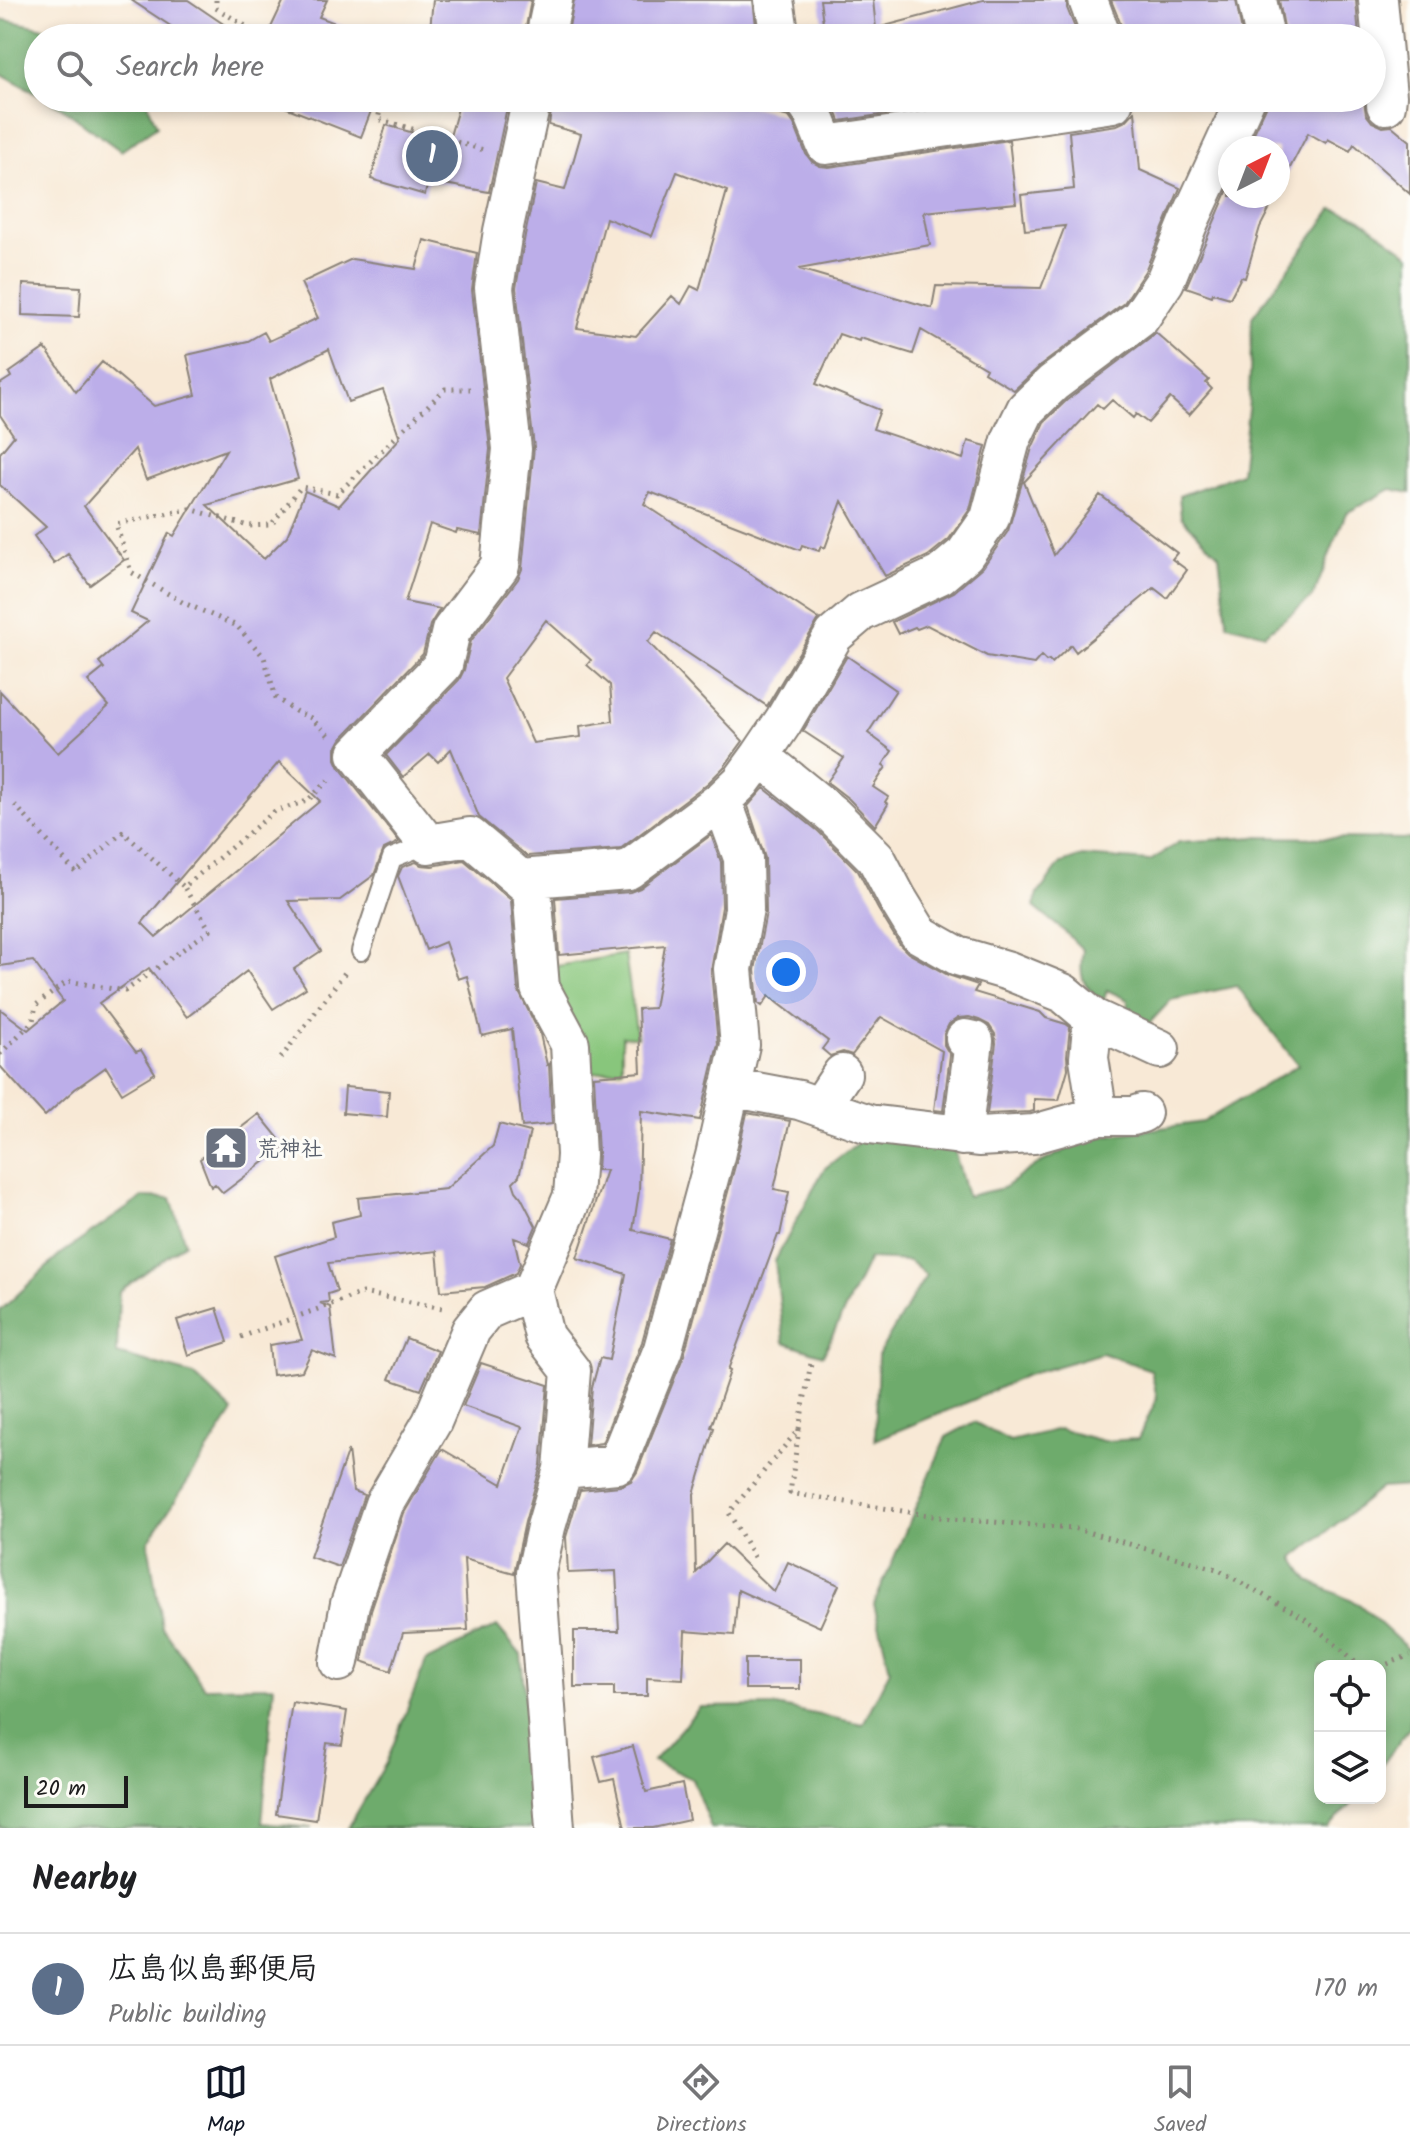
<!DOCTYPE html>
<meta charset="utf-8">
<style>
body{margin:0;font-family:Kalam,"Klee One",sans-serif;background:#f2f2f2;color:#202124}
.controls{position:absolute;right:24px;bottom:24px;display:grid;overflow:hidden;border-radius:16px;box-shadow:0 4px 12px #0003}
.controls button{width:72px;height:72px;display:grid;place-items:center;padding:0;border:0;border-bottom:2px solid #e0e0e0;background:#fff;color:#202124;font:40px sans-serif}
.compass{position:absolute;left:1218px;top:136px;width:72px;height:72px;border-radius:50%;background:#fff;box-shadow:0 4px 12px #0003;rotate:42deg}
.scale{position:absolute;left:24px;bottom:20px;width:104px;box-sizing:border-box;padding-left:8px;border:4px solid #1c1c1c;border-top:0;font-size:22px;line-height:28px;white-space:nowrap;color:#1c1c1c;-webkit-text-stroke:6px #fdfcf7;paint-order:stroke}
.you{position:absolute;left:786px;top:972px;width:28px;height:28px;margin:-20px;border:6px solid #fff;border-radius:50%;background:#1a73e8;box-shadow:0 0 0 12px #1a73e833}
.badge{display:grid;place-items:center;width:52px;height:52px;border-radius:50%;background:#111827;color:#fff;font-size:26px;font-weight:700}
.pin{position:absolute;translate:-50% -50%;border:4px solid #fff;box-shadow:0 2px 8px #0006}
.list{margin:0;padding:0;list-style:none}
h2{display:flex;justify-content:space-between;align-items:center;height:104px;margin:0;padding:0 32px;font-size:34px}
h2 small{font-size:26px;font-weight:400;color:#757577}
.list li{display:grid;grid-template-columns:52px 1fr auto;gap:24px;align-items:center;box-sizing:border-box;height:112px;padding:0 32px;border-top:2px solid #e0e0e0}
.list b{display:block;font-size:30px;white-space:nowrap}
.list p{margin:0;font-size:26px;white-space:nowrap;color:#757577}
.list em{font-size:26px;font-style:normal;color:#757577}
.icon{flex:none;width:44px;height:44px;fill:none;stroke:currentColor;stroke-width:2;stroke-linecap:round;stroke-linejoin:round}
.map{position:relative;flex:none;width:1410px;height:1828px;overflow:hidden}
.search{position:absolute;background:#fff;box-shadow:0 4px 12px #0003;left:24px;right:24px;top:24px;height:88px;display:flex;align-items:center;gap:20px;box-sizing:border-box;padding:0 28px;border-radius:44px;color:#757577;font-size:30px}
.sheet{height:216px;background:#fff}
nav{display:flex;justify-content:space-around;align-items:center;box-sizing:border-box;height:112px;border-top:2px solid #e0e0e0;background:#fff;font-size:22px;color:#757577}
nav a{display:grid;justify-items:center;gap:4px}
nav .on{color:#111827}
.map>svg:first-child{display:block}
</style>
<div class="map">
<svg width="1410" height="1828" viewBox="0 0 1410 1828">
<rect width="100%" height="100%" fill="#fdfcf7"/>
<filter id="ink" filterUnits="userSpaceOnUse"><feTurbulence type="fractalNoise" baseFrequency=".0125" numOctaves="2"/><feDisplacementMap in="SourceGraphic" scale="16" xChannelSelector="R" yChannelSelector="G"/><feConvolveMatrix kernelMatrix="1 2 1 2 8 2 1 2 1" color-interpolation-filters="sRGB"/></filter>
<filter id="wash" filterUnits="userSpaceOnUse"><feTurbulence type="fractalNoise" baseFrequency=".006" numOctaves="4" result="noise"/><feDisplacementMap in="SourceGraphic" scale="32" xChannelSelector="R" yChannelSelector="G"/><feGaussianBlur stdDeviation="1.8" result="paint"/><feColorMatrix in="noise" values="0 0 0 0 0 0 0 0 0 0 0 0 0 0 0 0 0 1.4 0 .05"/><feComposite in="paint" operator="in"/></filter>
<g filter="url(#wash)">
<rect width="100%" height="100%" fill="#f8e9d6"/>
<path fill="#88c67c" stroke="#52714c" stroke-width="2" d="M625,954L637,1037L622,1036V1069L582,1074L546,968Z"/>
<path fill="#6eab6c" stroke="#456444" stroke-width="2" d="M0,19L45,28L93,27L103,38H38V94L0,73Z
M45,98H145L157,126L121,151L62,108Z
M1333,209L1358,217L1410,255V493L1391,489L1346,513L1313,597L1265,634L1227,624L1219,555L1181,517L1179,496L1241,473L1249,400L1252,317Z
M1255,837L1410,839V1486L1381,1488L1294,1558L1309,1581L1359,1604L1410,1651V1727L1380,1768V1666H1320V1798H1358L1328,1828H711L692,1779L653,1761L700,1707L776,1706L863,1724L890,1670L874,1604L946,1437L974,1422L1010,1441L1059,1429L1103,1441L1138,1439L1157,1398L1151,1370L1102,1353L1024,1376L973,1400L875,1440L878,1355L926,1275L909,1261L869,1259L823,1355L784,1342L775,1261L824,1169L869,1134L953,1146L967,1196L1003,1188L1036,1165L1089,1138L1203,1122L1298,1065L1237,986L1171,1000L1144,1029L1127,1011L1128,1000L1107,990L1103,1003C1083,985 1078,978 1083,950L1065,932L1034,907L1038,894L1061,863L1082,856L1150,861L1179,842Z
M143,1197L171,1198L185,1243L119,1292L117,1354L194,1375L233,1412L148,1542L162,1627L204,1687L274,1686L262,1823L312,1828H0V1311L61,1254Z
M497,1626L521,1655L537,1828H348L386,1763L426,1661Z"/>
<g id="blocks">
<path fill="#bcaee9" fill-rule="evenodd" d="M131,0H188L244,38H189Z
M284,0H327L319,17L367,35V38H266Z
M433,0H531L524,38H429Z
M574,0H753L756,26L754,38H567Z
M820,0H873L877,38H825Z
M983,0H1067V8L1079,38H878L877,28Z
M1111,0H1236L1243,38H1123V30Z
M1279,0H1356L1359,38H1286Z
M268,98H376L361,137L267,100Z
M461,98H509L489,192L428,181L425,195L371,179L386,125L448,143Z
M553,98H717L739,103L789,117L794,124L806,154L812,162L820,166L829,167L1009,140L1016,203L924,212L930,245L799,269L932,308L936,286L1041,288L1065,226L1025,230L1021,195L1074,189L1069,132L1117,125L1126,121L1135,111L1140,170L1180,188L1145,271L1124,303L1040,366L1014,390L984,372L986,368L921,330L913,354L860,338L859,341L839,334L816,384L880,410L873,429L963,459L968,441L986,446L970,509L949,539L928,556L885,576L842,501L825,548L821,546L819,551L802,545L800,550L650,492L644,504L819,619L767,706L656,632L648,642L743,741L724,767L708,783L620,849L527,856L479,817L451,749L438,762L430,754L403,777L386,755L459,680L464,670L471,641L518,579L522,569L534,447L516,288L525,235L536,183L565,190L581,134L549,125ZM677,172L727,191L699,290L691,286L681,304L672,296L636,336L577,328L606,218L652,236ZM546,620L591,660L587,665L610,685L613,721L580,726L581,737L533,743L503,678Z
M831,98H884L886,114L840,121Z
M1268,98H1361L1364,101L1366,114L1372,122L1383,127L1392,126L1410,141V194L1354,144L1350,151L1328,139L1326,143L1308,133L1278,191V148H1247L1266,107Z
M1230,185V196H1276L1260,227L1245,278L1241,277L1230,298L1213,293L1212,296L1186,287Z
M424,240L477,253L472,290L490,449L481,535L457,530L456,533L430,524L405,602L440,609L430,625L423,654L341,739L336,748V759L340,768L399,842L384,849L374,875L340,900L288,901L321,951L294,969L306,988L273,1009L247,971L187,1017L149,968L99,1003L136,1052L141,1050L155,1073L122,1093L106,1067L75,1089L45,1116L0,1066V1009L28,1030L63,1001L33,961L0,966V691L58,753L109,706L88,681L104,668L99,662L148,621L131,613L169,533L174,536L226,450L146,480L135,449L84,506L124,560L90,585L68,554L54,564L34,536L46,527L0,485V453L14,436L0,415V384L11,377L9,373L45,348L76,392L102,362L154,406L196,395L187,355L248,341L264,332L269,341L318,318L301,283L352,259L416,269ZM329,349L348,402L383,390L400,438L339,506L305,491L287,536L264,559L207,505L298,479L270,379ZM279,762L320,801L156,937L142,923Z
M23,284L81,287L79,317L22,315Z
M1156,333L1209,380L1206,383L1212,389L1189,415L1170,398L1148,423L1136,414L1133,418L1112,400L1103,409L1097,404L1024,482L1054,555L1100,495L1177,553L1172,559L1187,570L1167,598L1154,588L1076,652L1071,645L1052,663L1049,660L1046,661L1041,656L1034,664L987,656L927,625L917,629L915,627L898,634L892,622L954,592L983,567L1008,531L1032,448L1044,422L1067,400Z
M847,656L896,690L868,733L892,751L883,765L886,767L873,787L888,797L885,802L888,804L875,826L849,799L827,782L844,758L803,731Z
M764,788L818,831L858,871L878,909L900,945L908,953L948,975L978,985L974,992L1040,1012L1046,1018L1066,1024L1070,1027L1067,1056L1068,1069L1059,1100L1034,1099V1111L1030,1112L987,1114L996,1043L995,1034L989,1025L979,1020L969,1017L958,1018L949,1024L944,1034V1045L950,1055L943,1111L934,1110L942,1051L881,1017L852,1055L843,1052L830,1056L822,1049L828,1041L769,996L762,1006L758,1003L755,970L766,913L765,858L748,806Z
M711,835L721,862L722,907L711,971L718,1044L700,1120L641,1111L639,1192L633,1230L670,1239L642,1342L602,1443L587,1445L592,1387L600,1358L609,1360L626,1274L577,1258L606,1170H597L598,1154L594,1076L641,1072L638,1009L654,1008L665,945L559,955L555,898L630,892L640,888Z
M464,860L511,900L518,990L540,1034L547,1065L549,1064L552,1124L522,1127L512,1029L482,1036L467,976L458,979L445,942L426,950L398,876L402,867L416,862L421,865L432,866Z
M345,1087L389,1091L387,1117L343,1113Z
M747,1113L790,1121L774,1189L789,1192L780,1235H778L728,1370L730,1371L711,1427L714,1428L694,1494L696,1573L724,1544L774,1592L788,1562L839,1585L820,1627L738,1590L734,1635L685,1631L683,1679L647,1677V1696H614V1687H574V1631H619L616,1571L568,1573L566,1537L580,1490L620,1486L631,1481L637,1472L684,1355L736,1162Z
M259,1114L285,1146L223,1193L215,1184L211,1187L200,1159Z
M499,1124L530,1132L519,1176L513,1182L516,1191L521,1197L536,1226L529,1243L514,1238L520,1264L516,1273L485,1287L441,1291L437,1251L328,1263L337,1291L328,1294L329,1302L320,1303L330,1307L336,1359L312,1350L302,1371L272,1375L269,1345L302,1340L275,1256L334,1237L331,1222L360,1215L358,1198L446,1189L493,1146Z
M217,1308L228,1342L188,1355L177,1320Z
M406,1338L438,1351L421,1390L389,1379Z
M481,1363L548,1385L541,1465L525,1522L514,1573L464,1559L468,1630L403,1633L391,1671L362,1661L371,1610L404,1513L442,1449L502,1484L522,1427L463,1406Z
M348,1450L353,1491L364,1495L339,1567L310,1557Z
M745,1659H800V1689H745Z
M292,1702L347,1711L342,1745L327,1743L316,1820L276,1814Z
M633,1746L646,1792L682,1784L689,1820L653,1828H625L614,1779L601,1782L594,1757Z"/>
</g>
</g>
<g filter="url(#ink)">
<use href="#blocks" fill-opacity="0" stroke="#8a8279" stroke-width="2"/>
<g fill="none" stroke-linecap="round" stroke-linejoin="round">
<g stroke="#8a8279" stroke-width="22">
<path id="service" d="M361,951L392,858L428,844"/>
</g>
<g stroke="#8a8279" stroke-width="42">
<path id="minor" d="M774,0L780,38
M1088,0L1102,38
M1257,0L1265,38
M1378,0L1387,96L1386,105
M545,38L553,0
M532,98L503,231L494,288L512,449L500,566L451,631L443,665L357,754L428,844L470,837L532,889L540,988L570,1044L576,1155L573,1196L533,1290L544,1336L571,1371L563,1469L546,1527L536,1573L555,1828
M802,98L813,113L826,145L1113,103L1115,98
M760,756L833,815L876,858L897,898L919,934L958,956L1009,971L1063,993L1093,1018L1160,1049
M521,879L628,870L722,800
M1093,1018L1089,1058L1098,1116
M730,1087L799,1100L869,1124L978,1137L1034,1134L1098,1116H1133L1142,1113
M820,1107L842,1074
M962,1136L974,1041L965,1039
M563,1469L617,1464L663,1349L715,1156L740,1045L733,969L744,909L743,858L722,800L741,782L760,756L783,722L834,635L861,612L940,575L965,554L990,518L1011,440L1026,409L1053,383L1140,318L1165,281L1188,224L1246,98
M339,1662L350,1604L384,1504L432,1422L471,1330L487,1310L533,1290"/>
</g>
<path stroke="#8a8279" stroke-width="5" stroke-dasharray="2 6" stroke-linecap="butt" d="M216,0V8L265,38
M383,98L378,119L487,151
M328,735L311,718L295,711L276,698L264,657L237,626L184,603L131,572L116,524L190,509L248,526L271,525L301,487L337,494L445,389H470
M15,805L76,873L123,832L184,887L275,811L307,801L332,777
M0,1054L33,1021L36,1005L68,981L125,991L210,930L184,887
M281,1058L346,971
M241,1337L362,1293L443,1308
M799,1429L811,1363
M754,1557L729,1513L799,1429L790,1493L952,1519L1073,1528L1217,1569L1304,1618L1361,1666
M1380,1667L1410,1655"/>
<use href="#service" stroke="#fff" stroke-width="18"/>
<use href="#minor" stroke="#fff" stroke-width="38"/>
</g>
</g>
<defs>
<g id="temple-square" transform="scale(2.3)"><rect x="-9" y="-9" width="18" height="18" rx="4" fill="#6b7280" stroke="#fdfcf7"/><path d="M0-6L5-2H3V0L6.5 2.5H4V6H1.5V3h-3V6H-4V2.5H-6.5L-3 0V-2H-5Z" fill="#fff"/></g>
</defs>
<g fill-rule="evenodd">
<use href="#temple-square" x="226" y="1148"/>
</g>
<g text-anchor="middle" stroke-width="6" stroke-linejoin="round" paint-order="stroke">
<g font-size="22" font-weight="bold" fill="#5b616d" stroke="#fdfcf7" text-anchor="start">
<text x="257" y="1156">荒神社</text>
</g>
</g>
</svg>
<div class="controls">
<button><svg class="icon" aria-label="locate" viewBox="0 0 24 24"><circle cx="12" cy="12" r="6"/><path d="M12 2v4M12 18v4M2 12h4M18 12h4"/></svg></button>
<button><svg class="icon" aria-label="layers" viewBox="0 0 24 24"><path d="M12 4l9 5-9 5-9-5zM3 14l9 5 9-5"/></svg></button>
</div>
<svg class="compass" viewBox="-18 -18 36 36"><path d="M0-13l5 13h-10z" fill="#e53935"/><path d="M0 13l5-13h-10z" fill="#757577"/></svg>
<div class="scale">20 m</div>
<div class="you"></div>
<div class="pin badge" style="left:432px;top:156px;background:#5c6f8a">1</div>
<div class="search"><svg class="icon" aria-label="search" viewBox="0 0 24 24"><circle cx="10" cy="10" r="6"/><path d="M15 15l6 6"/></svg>Search here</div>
</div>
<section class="sheet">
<h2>Nearby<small></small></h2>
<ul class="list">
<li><span class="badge" style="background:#5c6f8a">1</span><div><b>広島似島郵便局</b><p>Public building</p></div><em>170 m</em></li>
</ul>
</section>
<nav>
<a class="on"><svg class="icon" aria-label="map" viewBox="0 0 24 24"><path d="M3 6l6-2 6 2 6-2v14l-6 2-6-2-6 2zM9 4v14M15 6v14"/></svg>Map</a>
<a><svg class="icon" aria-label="directions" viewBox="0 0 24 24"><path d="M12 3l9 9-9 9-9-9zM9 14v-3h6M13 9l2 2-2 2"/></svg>Directions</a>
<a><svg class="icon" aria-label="saved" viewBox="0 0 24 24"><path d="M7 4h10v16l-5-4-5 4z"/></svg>Saved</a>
</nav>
